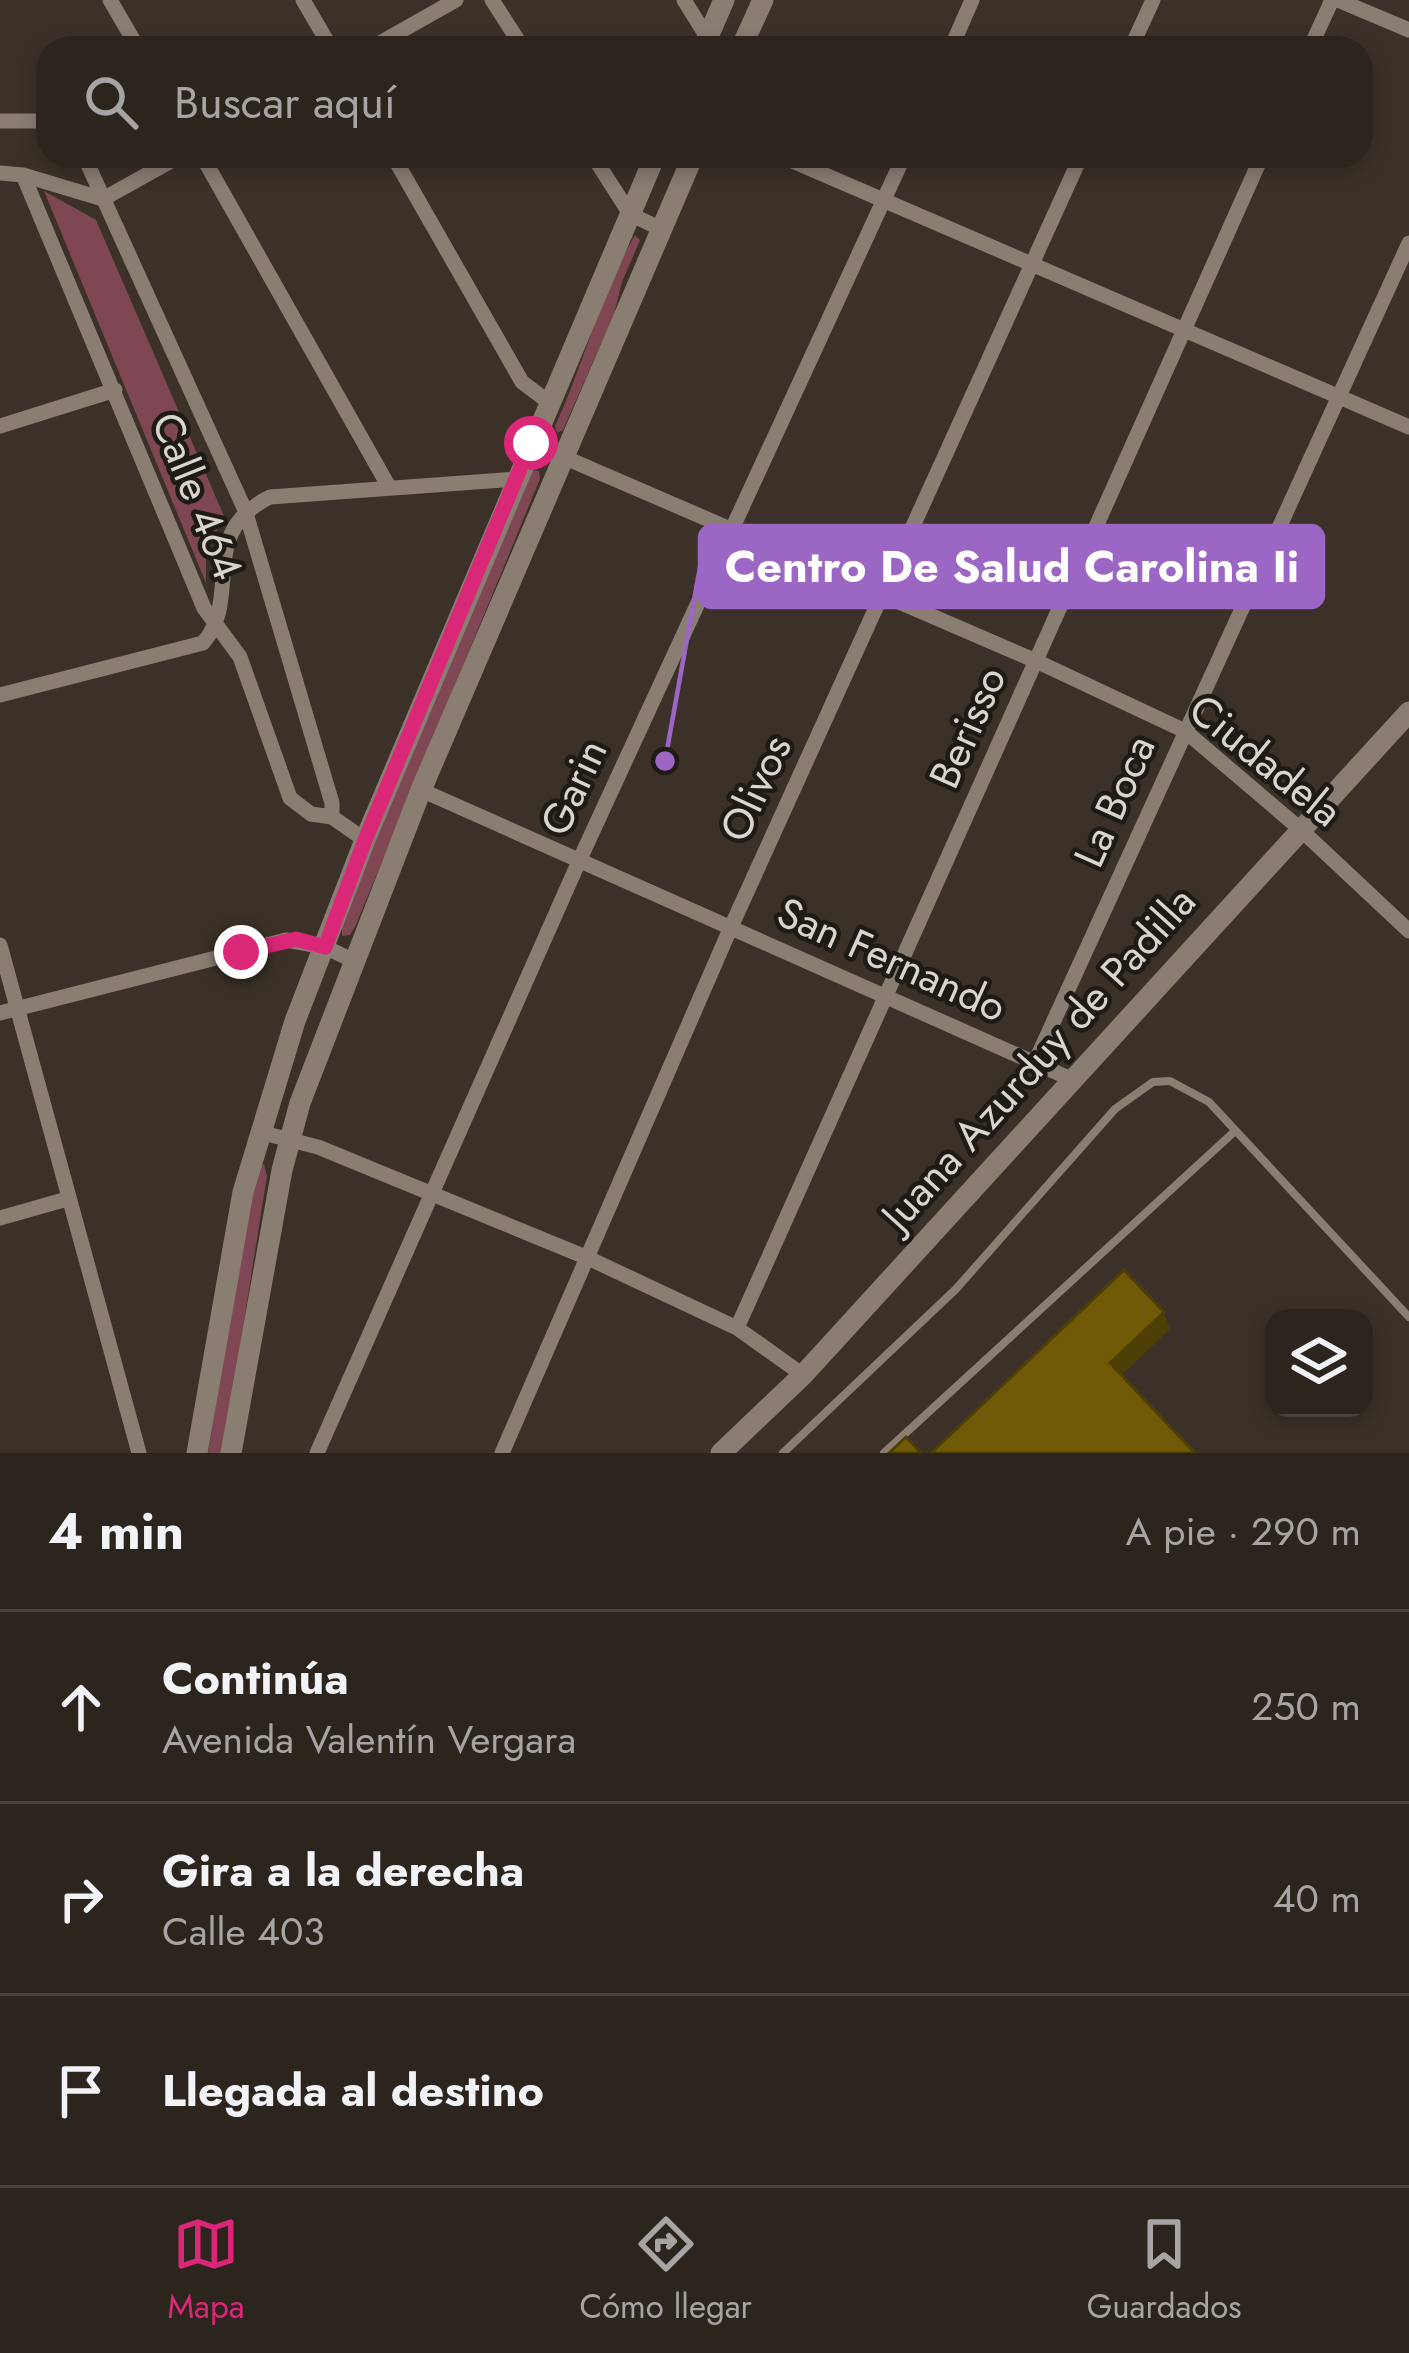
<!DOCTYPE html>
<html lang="es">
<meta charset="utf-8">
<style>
body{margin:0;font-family:Jost,sans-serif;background:#38312b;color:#f1f3f6}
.controls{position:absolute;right:36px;bottom:36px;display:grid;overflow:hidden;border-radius:24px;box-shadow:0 6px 18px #0003}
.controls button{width:108px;height:108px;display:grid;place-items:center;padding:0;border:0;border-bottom:3px solid #48423c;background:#2c251e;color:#f1f3f6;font:60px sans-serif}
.stop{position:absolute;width:36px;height:36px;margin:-27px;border:9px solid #db2777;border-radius:50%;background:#fff}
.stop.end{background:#db2777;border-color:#fff;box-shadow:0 3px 12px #0008}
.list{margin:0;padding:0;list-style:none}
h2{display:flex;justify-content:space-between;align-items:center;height:156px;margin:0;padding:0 48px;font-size:51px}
h2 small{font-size:39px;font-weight:400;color:#a6a5a4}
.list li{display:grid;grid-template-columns:78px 1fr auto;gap:36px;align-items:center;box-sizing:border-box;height:192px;padding:0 48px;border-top:3px solid #48423c}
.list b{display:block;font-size:45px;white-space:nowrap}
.list p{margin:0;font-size:39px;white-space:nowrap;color:#a6a5a4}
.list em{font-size:39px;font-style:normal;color:#a6a5a4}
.icon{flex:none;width:66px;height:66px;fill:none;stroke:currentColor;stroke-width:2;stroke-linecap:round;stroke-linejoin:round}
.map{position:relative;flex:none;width:1409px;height:1453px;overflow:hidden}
.search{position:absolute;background:#2c251e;box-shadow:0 6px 18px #0003;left:36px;right:36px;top:36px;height:132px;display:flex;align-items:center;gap:30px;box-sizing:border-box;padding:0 42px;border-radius:36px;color:#a6a5a4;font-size:45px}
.sheet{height:732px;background:#2c251e}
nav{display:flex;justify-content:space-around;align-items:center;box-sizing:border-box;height:168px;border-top:3px solid #48423c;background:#2c251e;font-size:33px;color:#a6a5a4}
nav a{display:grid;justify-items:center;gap:6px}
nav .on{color:#db2777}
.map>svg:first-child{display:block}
</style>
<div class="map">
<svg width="1409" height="1453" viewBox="0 0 1409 1453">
<rect width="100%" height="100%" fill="#3b3128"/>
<path fill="#7f4753" d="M44,191L96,220L224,516L206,554V583Z
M635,235L640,240L622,282L614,314L563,430L557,433L555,426C584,364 600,295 635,235Z
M533,470L539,471L540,479L355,927L350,935L342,936V921Z
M264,1164L267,1176L223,1453H208L254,1172Z"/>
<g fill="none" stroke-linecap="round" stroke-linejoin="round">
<path stroke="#8a7e73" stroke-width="8" d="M783,1453L956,1289L1115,1109L1153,1082L1170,1081L1209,1102L1409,1317
M884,1453L1235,1131"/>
<path stroke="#8a7e73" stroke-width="15" d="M110,0L138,48
M303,0L331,48
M492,0L523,48
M684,0L707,37
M1338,0L1409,30
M371,48L456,0
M951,48L972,0
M1131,48L1153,0
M1310,48L1332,0
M0,121H48
M84,156L245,510L332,803V817
M202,156L389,487
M393,156L522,382L550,403
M593,156L630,214L661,229
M781,156L1409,427
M0,173L23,175L103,199
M23,175L204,608L240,657L290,798L311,814L332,817L365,840
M103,199L180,156
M0,426L115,390
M531,443L1036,661L1185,731L1299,828L1409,931
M0,695L203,643C243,597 196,533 270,497L516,479
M421,790L1071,1079
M0,945L139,1453
M0,1013L286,940L325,947L352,960
M1035,1062L1409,243
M259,1132L318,1147L588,1258L737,1328L803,1375
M0,1218L67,1199
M737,1328L1262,156
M317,1453L580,859L904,156
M502,1453L731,927L1081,156"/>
<path stroke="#8a7e73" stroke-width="21" d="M703,48L724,0
M741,48L763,0
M197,1453L243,1192L295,1021L365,840L655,156
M231,1453L282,1170L300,1103L421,790L693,156
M721,1453L803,1375L1409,712"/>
</g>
<path fill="#4e3f06" d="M1164,1312L1170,1329L1116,1380L1110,1363Z"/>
<path fill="#705a08" stroke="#4e3f06" stroke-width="3" d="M1124,1270L1164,1312L1110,1363L1195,1453H931Z
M906,1437L921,1453H889Z"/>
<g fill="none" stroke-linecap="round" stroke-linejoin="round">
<path stroke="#db2777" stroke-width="15" d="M241,952L296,939L325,947L365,840L531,443"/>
</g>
<g text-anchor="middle" stroke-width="9" stroke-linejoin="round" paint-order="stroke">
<g font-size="42" fill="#dad4ce" stroke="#1e1a16">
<text transform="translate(198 496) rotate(68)" y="15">Calle 464</text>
<text transform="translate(967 727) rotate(-66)" y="15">Berisso</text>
<text transform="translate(1266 760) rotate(39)" y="15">Ciudadela</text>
<text transform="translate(573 787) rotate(-65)" y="15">Garin</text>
<text transform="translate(755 788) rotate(-65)" y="15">Olivos</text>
<text transform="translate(1114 801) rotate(-66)" y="15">La Boca</text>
<text transform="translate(892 959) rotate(24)" y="15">San Fernando</text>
<text transform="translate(1038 1058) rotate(-48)" y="15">Juana Azurduy de Padilla</text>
</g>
</g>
<path fill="none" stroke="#9c67c4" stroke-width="4.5" d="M665 761L700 567"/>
<circle fill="#9c67c4" stroke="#1e1a16" stroke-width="4.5" cx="665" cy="761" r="12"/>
<rect fill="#9c67c4" stroke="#9c67c4" stroke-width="4.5" x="700" y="526" width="623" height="81" rx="12"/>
<g font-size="45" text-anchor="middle" font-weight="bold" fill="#fff">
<text x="1012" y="582">Centro De Salud Carolina Ii</text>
</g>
</svg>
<div class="controls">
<button><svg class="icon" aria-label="layers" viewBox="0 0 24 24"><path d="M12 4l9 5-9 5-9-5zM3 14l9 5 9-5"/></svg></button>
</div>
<div class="stop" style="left:531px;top:443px"></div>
<div class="stop end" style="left:241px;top:952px"></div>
<div class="search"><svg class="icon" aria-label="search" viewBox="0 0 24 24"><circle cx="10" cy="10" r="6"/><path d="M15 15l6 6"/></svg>Buscar aquí</div>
</div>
<section class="sheet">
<h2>4 min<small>A pie · 290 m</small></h2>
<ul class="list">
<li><svg class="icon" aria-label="ahead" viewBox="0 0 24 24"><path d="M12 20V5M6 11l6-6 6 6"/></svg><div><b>Continúa</b><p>Avenida Valentín Vergara</p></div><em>250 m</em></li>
<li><svg class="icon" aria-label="right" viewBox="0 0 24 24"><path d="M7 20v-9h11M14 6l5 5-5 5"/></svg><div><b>Gira a la derecha</b><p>Calle 403</p></div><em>40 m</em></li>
<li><svg class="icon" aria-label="arrive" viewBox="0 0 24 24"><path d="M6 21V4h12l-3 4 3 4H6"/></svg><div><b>Llegada al destino</b></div></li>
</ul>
</section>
<nav>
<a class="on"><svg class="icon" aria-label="map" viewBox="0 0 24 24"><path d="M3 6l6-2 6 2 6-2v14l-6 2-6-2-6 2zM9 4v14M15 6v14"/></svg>Mapa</a>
<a><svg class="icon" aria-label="directions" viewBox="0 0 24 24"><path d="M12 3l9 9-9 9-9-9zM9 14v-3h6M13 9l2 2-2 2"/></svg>Cómo llegar</a>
<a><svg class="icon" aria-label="saved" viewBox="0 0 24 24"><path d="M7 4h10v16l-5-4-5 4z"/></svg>Guardados</a>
</nav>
